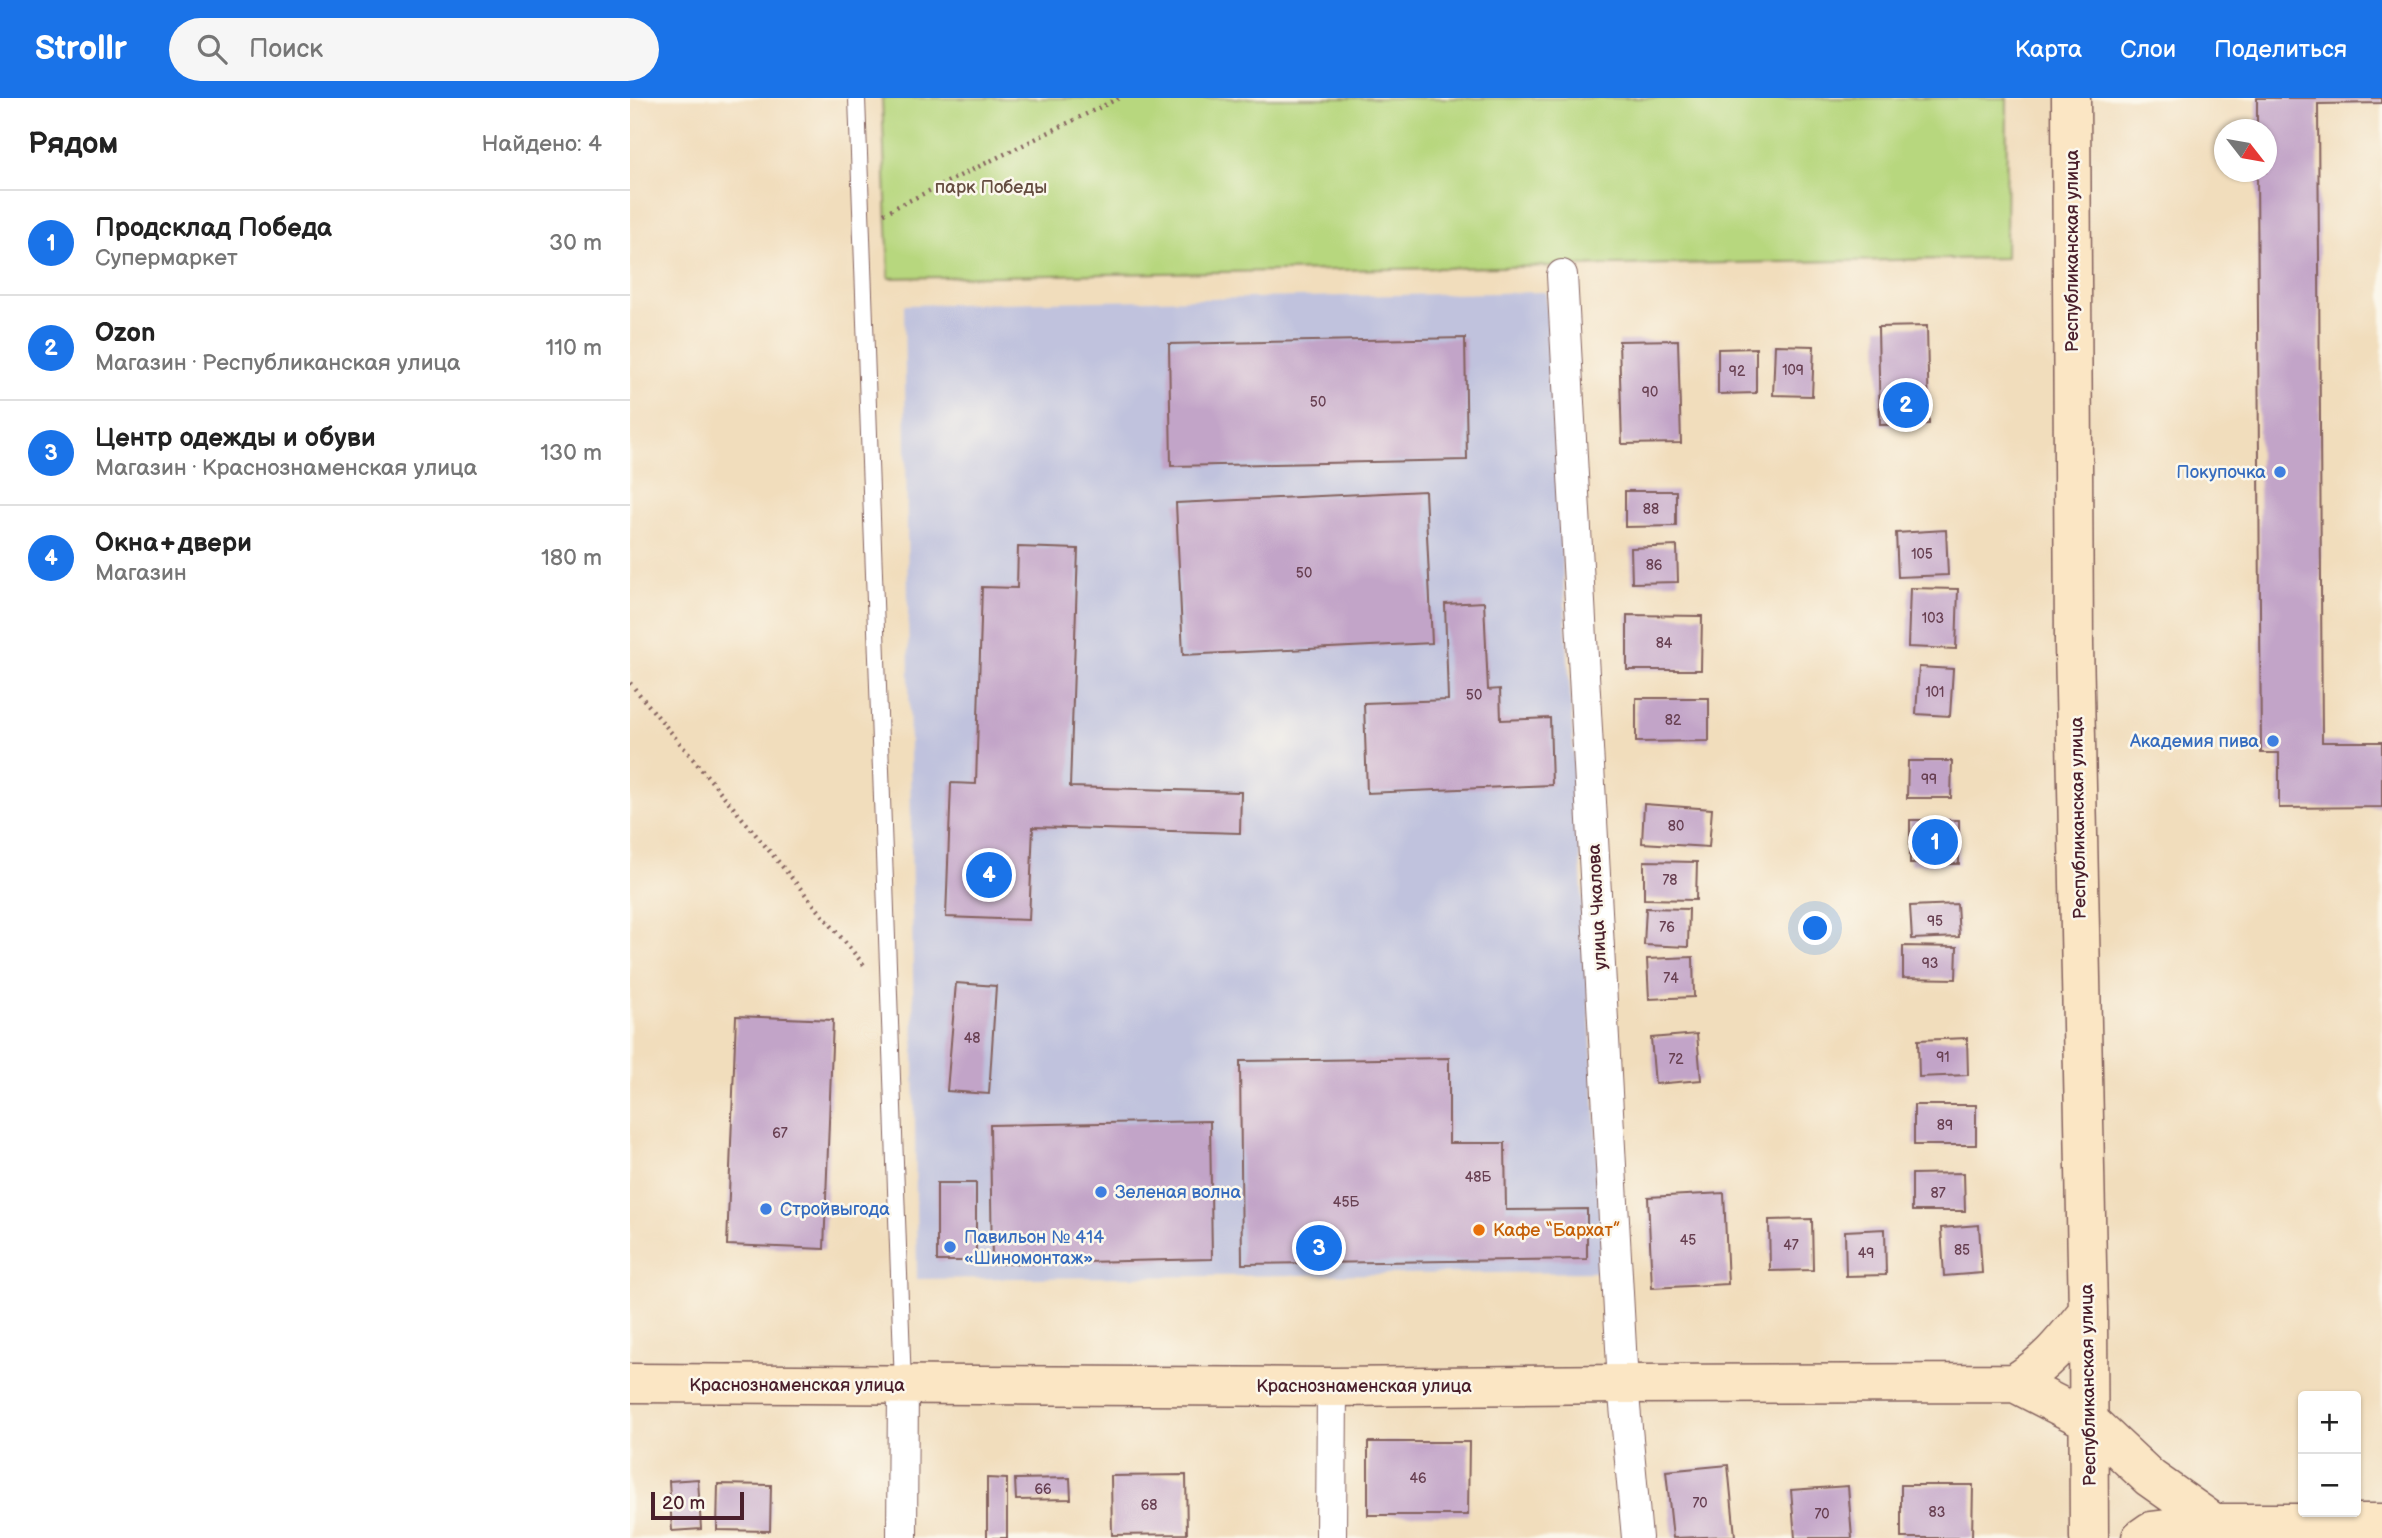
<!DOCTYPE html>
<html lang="ru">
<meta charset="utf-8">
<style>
body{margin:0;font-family:"Balsamiq Sans",sans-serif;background:#f6f6f6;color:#222}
.controls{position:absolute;right:21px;bottom:21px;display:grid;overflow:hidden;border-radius:7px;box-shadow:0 2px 5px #0004}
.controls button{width:63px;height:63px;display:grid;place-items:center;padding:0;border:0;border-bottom:2px solid #e0e0e0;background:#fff;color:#222;font:35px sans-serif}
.compass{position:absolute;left:1584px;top:21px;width:63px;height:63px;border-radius:50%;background:#fff;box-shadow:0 2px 5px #0004;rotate:121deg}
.scale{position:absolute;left:21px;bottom:18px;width:93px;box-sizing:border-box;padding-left:7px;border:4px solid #4a1f2b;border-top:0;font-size:19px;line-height:24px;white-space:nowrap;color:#4a1f2b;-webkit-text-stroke:5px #fbf7ec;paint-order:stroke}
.you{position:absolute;left:1186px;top:831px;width:24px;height:24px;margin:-18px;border:5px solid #fff;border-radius:50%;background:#1a73e8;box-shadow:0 0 0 10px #1a73e833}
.badge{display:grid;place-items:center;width:46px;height:46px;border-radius:50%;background:#1a73e8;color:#fff;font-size:23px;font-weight:700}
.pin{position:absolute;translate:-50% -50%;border:4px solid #fff;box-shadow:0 2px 7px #0006}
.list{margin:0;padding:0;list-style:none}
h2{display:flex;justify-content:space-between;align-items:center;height:91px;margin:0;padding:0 28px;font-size:30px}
h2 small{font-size:23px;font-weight:400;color:#767676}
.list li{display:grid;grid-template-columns:46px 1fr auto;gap:21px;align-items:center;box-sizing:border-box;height:105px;padding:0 28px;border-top:2px solid #e0e0e0}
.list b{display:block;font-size:26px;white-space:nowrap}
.list p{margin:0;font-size:23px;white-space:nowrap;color:#767676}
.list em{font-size:23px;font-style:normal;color:#767676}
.icon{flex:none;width:38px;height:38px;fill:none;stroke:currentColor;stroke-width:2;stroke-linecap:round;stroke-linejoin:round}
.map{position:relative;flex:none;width:1752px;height:1440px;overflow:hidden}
header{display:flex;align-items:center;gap:42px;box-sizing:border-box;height:98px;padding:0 35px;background:#1a73e8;color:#fff}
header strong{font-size:33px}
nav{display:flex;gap:38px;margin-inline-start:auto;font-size:24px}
.search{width:490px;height:63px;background:#f6f6f6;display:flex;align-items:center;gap:18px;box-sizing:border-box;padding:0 24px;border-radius:38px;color:#767676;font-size:26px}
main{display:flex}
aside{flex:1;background:#fff}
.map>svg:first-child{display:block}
</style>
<header>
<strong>Strollr</strong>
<div class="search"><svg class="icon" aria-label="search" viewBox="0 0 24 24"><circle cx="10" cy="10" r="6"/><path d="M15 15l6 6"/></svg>Поиск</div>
<nav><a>Карта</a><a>Слои</a><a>Поделиться</a></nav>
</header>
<main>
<aside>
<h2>Рядом<small>Найдено: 4</small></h2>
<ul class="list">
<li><span class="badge">1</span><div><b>Продсклад Победа</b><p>Супермаркет</p></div><em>30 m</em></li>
<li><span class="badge">2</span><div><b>Ozon</b><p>Магазин · Республиканская улица</p></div><em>110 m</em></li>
<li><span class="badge">3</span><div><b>Центр одежды и обуви</b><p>Магазин · Краснознаменская улица</p></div><em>130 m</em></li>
<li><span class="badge">4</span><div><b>Окна+двери</b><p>Магазин</p></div><em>180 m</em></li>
</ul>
</aside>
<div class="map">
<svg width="1752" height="1440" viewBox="0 0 1752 1440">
<rect width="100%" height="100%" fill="#fbf7ec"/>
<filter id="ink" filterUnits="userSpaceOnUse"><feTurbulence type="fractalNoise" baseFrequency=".0143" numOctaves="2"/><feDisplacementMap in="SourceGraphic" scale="14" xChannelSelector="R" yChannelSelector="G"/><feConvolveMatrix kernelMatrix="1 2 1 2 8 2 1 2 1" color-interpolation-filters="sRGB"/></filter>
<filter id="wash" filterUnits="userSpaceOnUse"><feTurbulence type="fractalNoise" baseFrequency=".00686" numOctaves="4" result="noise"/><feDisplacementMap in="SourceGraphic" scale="28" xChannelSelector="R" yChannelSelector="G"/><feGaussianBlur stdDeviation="1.57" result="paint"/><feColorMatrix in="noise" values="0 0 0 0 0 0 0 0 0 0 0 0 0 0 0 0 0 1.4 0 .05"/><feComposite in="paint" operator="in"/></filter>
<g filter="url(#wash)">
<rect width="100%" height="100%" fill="#f1ddbc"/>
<path fill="#c0c2dd" d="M916,194L975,1174L287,1181L274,207Z"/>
<path fill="#b7d77e" stroke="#807b54" stroke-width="2" d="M252,0H1377L1376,160L259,180Z"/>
<g id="blocks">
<path fill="#c2a4c8" d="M1627,0H1752V5L1688,6L1692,644H1752V709L1649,710V655H1631L1627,74H1636V32H1627Z
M1297,228L1299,326L1250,327L1248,229Z
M835,240L837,362L541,368L539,246Z
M1048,242L1051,345L992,346L989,243Z
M1145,247L1184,248L1182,298L1143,297Z
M1126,250V295L1088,296V251Z
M795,393L802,545L553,557L546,405Z
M995,393H1046V428L995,429Z
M1316,432L1318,477L1268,479L1266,435Z
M1047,448L1048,484L1002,485L1001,450Z
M388,449L448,451L440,689L611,694L610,735L403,729L399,822L316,819L321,685L346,686L352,489L387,490Z
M1280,490L1328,491L1326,551L1278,549Z
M854,504L858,592L870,591L871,622L920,620L922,687L737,695L734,605L818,602L815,506Z
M997,517L1072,518L1071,572H997Z
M1289,569L1323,571L1320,618L1286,616Z
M1006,600H1079V643L1006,644Z
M1278,663H1322L1321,700H1277Z
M1014,706L1082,711L1079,749L1012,745Z
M1280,722H1329V766H1280Z
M1014,763L1067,764L1066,802L1014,801Z
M1327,806L1329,839L1282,841L1280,808Z
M1016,810L1059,811L1058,849L1014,847Z
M1273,848L1327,849L1326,881L1273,880Z
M1063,859L1064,899L1019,901L1017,861Z
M326,885L366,888L359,996L317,993Z
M106,918L203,922L194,1151L97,1147Z
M1067,936L1071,982L1025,986L1021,940Z
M1337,940L1338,977L1289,979L1288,942Z
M819,960V1045H875L876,1112L957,1111V1161L612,1166L610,963Z
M1284,1007H1346V1047H1284Z
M580,1023L582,1161L362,1166L360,1027Z
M1334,1075L1335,1113H1282V1076Z
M307,1085H346V1163H307Z
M1094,1095L1098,1186L1022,1190L1018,1099Z
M1182,1121L1183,1172L1140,1173L1139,1122Z
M1349,1127L1352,1175L1314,1178L1311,1130Z
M1255,1131L1256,1177L1216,1178L1215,1133Z
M738,1344H839L838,1417H738Z
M1098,1367L1105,1438L1043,1440L1036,1373Z
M556,1377L557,1436L482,1437L481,1378Z
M357,1380L377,1381V1440H357Z
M440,1380L441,1401L386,1402L385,1381Z
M68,1381L71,1431L42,1433L39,1383Z
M88,1386L141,1387L140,1433L87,1432Z
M1271,1387H1343L1342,1440H1271Z
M1218,1388L1222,1440H1165L1161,1392Z"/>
</g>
</g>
<g filter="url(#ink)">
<use href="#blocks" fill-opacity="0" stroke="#84625e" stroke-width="2"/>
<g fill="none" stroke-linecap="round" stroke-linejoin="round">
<g stroke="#84625e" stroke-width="18">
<path id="lane" d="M227,0L273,1288"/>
</g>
<g stroke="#84625e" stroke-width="32">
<path id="street" d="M932,177L993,1286L1007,1440
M272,1440L273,1288
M701,1440L702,1289"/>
</g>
<g stroke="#84625e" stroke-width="41">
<path id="secondary" d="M1441,0L1444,546L1458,1213L1459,1440
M0,1285L702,1289L993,1286L1385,1285L1459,1323L1520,1380L1584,1425H1752
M1385,1285C1419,1263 1433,1244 1458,1213
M1511,1440L1521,1433L1584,1425"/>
</g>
<path stroke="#84625e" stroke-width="4.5" stroke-dasharray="2 5" stroke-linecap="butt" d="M254,115L489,0
M0,585L234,867"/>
<use href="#lane" stroke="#fff" stroke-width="16"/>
<use href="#street" stroke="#fff" stroke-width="30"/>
<use href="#secondary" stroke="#fbe6c4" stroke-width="38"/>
</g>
</g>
<g fill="#3f7fe0" stroke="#fbf7ec" stroke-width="2.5">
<circle cx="1650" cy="374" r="7"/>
<circle cx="1643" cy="643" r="7"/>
<circle cx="471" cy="1094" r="7"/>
<circle cx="136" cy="1111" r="7"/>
<circle cx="320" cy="1149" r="7"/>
</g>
<circle fill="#e8710a" stroke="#fbf7ec" stroke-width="2.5" cx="849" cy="1132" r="7"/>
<g text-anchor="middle" stroke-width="5" stroke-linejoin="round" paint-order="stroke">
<g font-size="14" fill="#684052">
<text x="1163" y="277">109</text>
<text x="1107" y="278">92</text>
<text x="1020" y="299">90</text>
<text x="688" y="309">50</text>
<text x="1021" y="416">88</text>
<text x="1292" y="461">105</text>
<text x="1024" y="472">86</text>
<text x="674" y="480">50</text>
<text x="1303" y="525">103</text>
<text x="1034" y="550">84</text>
<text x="1305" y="599">101</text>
<text x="844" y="602">50</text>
<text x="1043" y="627">82</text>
<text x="1299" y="686">99</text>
<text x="1046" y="733">80</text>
<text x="1040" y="787">78</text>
<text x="1305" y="828">95</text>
<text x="1037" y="834">76</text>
<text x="1300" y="870">93</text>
<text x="1041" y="885">74</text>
<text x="342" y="945">48</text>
<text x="1313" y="964">91</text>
<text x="1046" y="966">72</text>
<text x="1315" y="1032">89</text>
<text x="150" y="1040">67</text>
<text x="848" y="1084">48Б</text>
<text x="1308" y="1100">87</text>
<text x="716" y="1109">45Б</text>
<text x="1058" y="1147">45</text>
<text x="1161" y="1152">47</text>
<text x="1332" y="1157">85</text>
<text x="1236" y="1160">49</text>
<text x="788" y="1385">46</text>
<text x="413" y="1396">66</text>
<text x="1070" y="1410">70</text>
<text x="519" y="1412">68</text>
<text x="1307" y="1419">83</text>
<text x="1192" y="1421">70</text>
</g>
<g font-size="18" fill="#654d40" stroke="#fbf7ec">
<text x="361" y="95">парк Победы</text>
</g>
<g font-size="18" fill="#4a1f2b" stroke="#fbf7ec">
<text transform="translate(1442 153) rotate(-90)" y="6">Республиканская улица</text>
<text transform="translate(1448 720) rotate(-91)" y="6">Республиканская улица</text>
<text transform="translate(967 809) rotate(-93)" y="6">улица Чкалова</text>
<text x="167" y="1293">Краснознаменская улица</text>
<text transform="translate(1458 1287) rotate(-91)" y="6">Республиканская улица</text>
<text x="734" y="1294">Краснознаменская улица</text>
</g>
<g font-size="18" fill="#366cbe" stroke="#fbf7ec" text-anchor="start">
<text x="1636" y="380" text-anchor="end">Покупочка</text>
<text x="1629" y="649" text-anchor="end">Академия пива</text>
<text x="485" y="1100">Зеленая волна</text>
<text x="150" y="1117">Стройвыгода</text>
<text x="334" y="1145">Павильон № 414<tspan x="334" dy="21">«Шиномонтаж»</tspan></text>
</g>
<g font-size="18" fill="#c56008" stroke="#fbf7ec" text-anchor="start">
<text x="863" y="1138">Кафе “Бархат”</text>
</g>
</g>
</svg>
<div class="controls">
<button>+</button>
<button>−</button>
</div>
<svg class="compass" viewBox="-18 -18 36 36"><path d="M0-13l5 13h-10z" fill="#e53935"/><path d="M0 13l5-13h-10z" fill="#767676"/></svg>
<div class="scale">20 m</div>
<div class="you"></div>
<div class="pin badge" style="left:1305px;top:744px">1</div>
<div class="pin badge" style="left:1276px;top:307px">2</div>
<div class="pin badge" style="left:689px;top:1150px">3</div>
<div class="pin badge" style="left:359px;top:777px">4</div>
</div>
</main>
